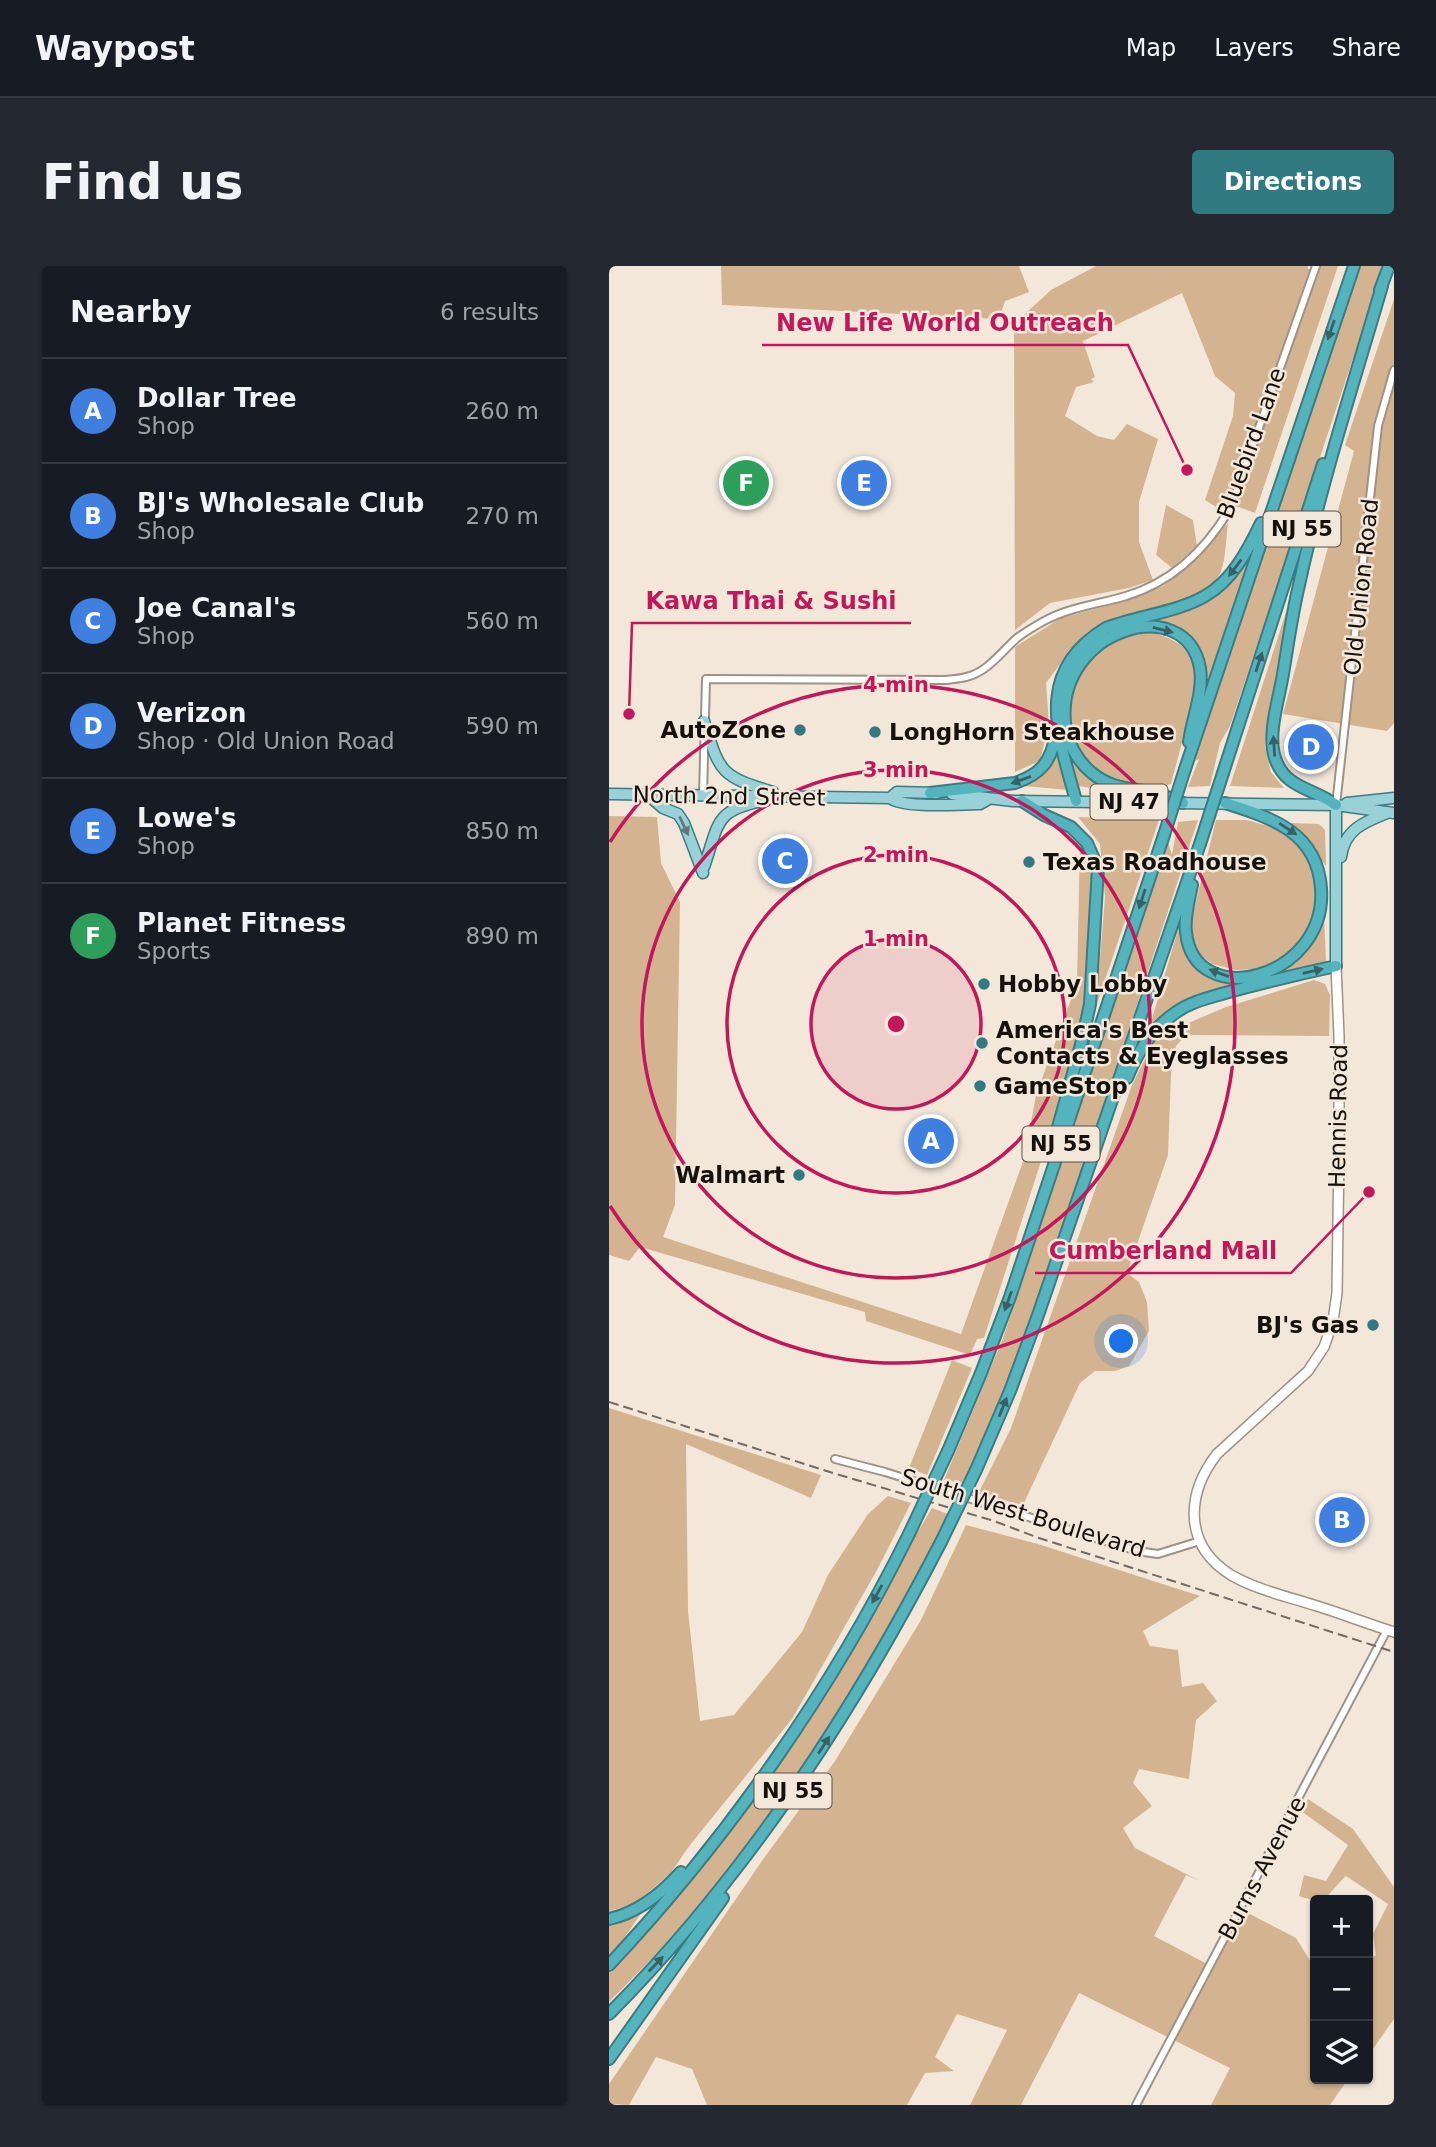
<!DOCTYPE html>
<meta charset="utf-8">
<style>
body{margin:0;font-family:"DejaVu Sans",sans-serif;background:#242831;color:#f1f3f6}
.controls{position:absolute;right:21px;bottom:21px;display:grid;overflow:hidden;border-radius:7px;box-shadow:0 2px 5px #0004}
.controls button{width:63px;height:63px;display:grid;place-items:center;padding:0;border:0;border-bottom:2px solid #363941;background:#171b24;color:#f1f3f6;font:35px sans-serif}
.you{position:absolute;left:513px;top:1076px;width:24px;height:24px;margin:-18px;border:5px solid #fff;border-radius:50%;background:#1a73e8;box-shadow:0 0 0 10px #1a73e833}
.badge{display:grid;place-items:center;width:46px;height:46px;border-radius:50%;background:#327a82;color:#fff;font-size:23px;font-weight:700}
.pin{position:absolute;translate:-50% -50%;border:4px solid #fff;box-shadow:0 2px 7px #0006}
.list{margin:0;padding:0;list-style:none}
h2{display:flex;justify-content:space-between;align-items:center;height:91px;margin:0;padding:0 28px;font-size:30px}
h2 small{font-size:23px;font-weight:400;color:#9ea1a6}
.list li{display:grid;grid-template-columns:46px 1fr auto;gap:21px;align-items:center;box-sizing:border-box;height:105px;padding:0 28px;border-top:2px solid #363941}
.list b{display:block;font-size:26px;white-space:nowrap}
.list p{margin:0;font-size:23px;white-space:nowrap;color:#9ea1a6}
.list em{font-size:23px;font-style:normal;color:#9ea1a6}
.icon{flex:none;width:38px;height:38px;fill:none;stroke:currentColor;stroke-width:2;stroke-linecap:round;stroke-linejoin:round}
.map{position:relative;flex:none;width:785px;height:1839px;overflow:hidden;border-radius:7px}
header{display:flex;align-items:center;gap:42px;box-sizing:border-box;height:98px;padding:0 35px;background:#171b24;border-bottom:2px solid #363941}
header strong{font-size:33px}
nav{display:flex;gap:38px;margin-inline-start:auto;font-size:24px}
.intro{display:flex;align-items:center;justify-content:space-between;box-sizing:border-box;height:168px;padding:0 42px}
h1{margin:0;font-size:49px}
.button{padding:18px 32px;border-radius:7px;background:#327a82;color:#fff;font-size:24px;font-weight:700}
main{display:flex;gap:42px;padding:0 42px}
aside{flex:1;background:#171b24;border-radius:7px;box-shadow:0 2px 5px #0004}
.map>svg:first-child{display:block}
</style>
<header>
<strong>Waypost</strong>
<nav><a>Map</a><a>Layers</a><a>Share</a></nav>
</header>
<div class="intro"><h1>Find us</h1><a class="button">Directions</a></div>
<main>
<aside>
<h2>Nearby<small>6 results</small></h2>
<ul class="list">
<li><span class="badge" style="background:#3f7fe0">A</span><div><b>Dollar Tree</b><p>Shop</p></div><em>260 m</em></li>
<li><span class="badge" style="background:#3f7fe0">B</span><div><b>BJ's Wholesale Club</b><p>Shop</p></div><em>270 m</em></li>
<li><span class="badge" style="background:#3f7fe0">C</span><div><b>Joe Canal's</b><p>Shop</p></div><em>560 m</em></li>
<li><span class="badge" style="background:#3f7fe0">D</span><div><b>Verizon</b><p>Shop · Old Union Road</p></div><em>590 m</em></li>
<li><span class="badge" style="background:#3f7fe0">E</span><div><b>Lowe's</b><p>Shop</p></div><em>850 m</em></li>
<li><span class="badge" style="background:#2e9e5b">F</span><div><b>Planet Fitness</b><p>Sports</p></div><em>890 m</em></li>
</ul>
</aside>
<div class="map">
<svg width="785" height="1839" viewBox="0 0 785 1839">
<rect width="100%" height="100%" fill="#f3e7da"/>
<path fill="#d4b490" d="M112,0H410L420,26L396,35L390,53L113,39Z
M487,0H699V3H704L706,0H729L646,247L613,235L610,243L596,234L624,150L626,127L606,110L573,27L474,75L486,111L482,113L485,116L467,121L456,150L488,170L505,174L518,158L549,173L530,236V276L544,314L520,322L441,337L406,364L405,58L442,24Z
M752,0H775L621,460L611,477L601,520L579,521L590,493L586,495L725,75Z
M785,33V457L778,465L674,448L745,185L736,179Z
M557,239L584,254L588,280L563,302L547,289Z
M619,257C617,272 617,292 612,305C599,341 508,343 478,367C464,378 449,402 437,417L440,457L431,495L406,506V381L452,352L505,338L554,320L579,301Z
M641,292L600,414L578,369L541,353L573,347L608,331Z
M678,343L656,480L662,506L675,522L621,520Z
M543,366C558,371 575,377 583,392C594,415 568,492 562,518L548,521L503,516L479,495L462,469L461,441L467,412L487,389L514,371Z
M458,486L475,507L502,525L469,520Z
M448,489L459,524L415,520L438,505Z
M0,550L48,551L52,597L71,636L66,939L54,971L352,1068L416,890L427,829L468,717L471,576L483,602V649L474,745L466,790L375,1072L368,1073L361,1089L257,1055L256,1046L31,981L20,995L0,989Z
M469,551L550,554L487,741L496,631L491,578Z
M589,554L454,964L381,1162L356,1217L335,1214L394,1072L559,576L563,589L569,556Z
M607,554H638L676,565L692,581L706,606L708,638L692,679L674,695L651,703L627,704L603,698L587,685L581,659Z
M682,557L710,558L716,564L717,600Z
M715,648L717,696L671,707L702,681Z
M570,660C582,705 589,710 634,719L564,740L540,763Z
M705,714L716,718L721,729L720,770L577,769L567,780L562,808L559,889L518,1007L530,1016L538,1036L540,1065L520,1100L506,1105H486L471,1117L414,1239L369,1228L402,1162L523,819L545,775L556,767L617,741Z
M343,1094L363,1102L318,1209L300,1202Z
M0,1142L212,1209L202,1232L77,1178L79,1345L91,1455L125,1449L193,1366L219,1309L259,1248L279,1230L302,1237L268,1304L183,1453L81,1579L61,1608L24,1639L0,1645Z
M323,1242L339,1248L311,1309L198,1498L84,1651L0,1736V1704L104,1586L194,1459Z
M357,1259L429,1278L591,1330L534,1365L541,1380L569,1384L573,1421L594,1417L608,1435L587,1454L580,1513L530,1503L524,1517L543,1540L514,1562L526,1582L591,1615L577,1609L545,1670L602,1700L631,1643L687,1672L703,1698H706V1813H739L721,1839H602L621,1802L470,1727L412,1839H361L398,1764L348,1748L326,1791L345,1805L316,1807L298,1839H98L83,1803L47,1791L20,1839L0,1838V1818L155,1592L226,1495L312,1354Z
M699,1533L744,1563L785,1621V1753L759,1790V1691L767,1690L764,1668L779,1638L737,1610C717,1629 718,1640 690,1630L695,1609L717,1615L739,1579L692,1545Z
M31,1649L3,1690L0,1692V1660Z"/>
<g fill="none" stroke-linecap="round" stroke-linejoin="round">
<g stroke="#9d9286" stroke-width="10">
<path id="street" d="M94,530L97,413L336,414C343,413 351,413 357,411C379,406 392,386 408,372C416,366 426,360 435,355C461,341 490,338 517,330C564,316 598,282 622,241L707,0
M727,539L769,160L785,104
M226,1193L276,1206L528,1285L549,1288L591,1275
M527,1839L778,1364"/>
</g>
<g stroke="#9d9286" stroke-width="12">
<path id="secondary" d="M727,700L730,770V885L728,1027L724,1055L715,1081L699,1105L608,1188C577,1228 574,1279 622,1309C648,1324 680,1331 708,1340C734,1348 759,1358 785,1366"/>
</g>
<g stroke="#3e7b80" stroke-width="13">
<path id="primary" d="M95,455C111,507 111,510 164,526
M0,528L281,532C295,543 352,538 371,538L378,534
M343,528L404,535L727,539L785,547
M39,529L54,542L69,548L75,557L94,607
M281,532L288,526L328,527
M738,537L785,532
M727,539V700
M732,591C735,564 755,556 778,547
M95,601C111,554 105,545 157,534"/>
</g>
<g stroke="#3e7b80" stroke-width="14">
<path id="highway" d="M771,24L780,0
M576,503L745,0
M614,507L714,198
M321,527L406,517C432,508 442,496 447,468
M413,535L435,549L462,561L478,577L489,602L481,738L474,771L441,890
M467,535C449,468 424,406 497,362C528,350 569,346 596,330C623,315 639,284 652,257
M574,537C566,534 557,530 549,528C524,521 505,525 483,507C468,495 458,476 456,457C447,363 577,325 591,402C595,426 583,452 580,476
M727,539C705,522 676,523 666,492C658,468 670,433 674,408C679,378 683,348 690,319C712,218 744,119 773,20
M583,619C580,634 575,651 577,666C585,747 719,713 712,622C708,566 663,552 616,537
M518,812C528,787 544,762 566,747C581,736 599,732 616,727C653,717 690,708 727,700
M339,1185L372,1107L401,1031L555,569
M367,1204L401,1125L428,1052L591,578
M0,1653C29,1647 52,1628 72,1606
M0,1699C119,1572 223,1424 300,1268
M0,1748C137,1610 243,1448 332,1276
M0,1793L114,1632"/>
</g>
<use href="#street" stroke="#fff" stroke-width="6"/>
<use href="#secondary" stroke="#fff" stroke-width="9"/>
<use href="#primary" stroke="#98d2d8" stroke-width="10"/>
<use href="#highway" stroke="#54b4be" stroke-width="10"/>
<path stroke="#726a63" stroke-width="2" stroke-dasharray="10 5" stroke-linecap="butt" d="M0,1136L224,1207L385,1255L430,1272L785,1386"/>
<g stroke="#3e7b80" stroke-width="14" stroke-linecap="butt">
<path id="highway-bridge" d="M555,569L576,503
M591,578L614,507
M300,1268L339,1185
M332,1276L367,1204"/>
</g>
<use href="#highway-bridge" stroke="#54b4be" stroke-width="10"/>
</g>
<defs><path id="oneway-solid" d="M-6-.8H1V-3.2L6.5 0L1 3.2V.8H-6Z" transform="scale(1.75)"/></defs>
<g fill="#346266">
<use href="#oneway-solid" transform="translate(722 64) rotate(109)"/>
<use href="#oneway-solid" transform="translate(626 302) rotate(127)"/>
<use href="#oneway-solid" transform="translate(554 364) rotate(14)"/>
<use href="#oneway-solid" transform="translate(650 396) rotate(-72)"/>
<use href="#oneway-solid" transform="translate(665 480) rotate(-94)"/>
<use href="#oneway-solid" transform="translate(412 514) rotate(160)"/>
<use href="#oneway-solid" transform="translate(679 563) rotate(34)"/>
<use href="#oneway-solid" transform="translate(533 633) rotate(108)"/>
<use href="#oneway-solid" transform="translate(704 705) rotate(-13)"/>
<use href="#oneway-solid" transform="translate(610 707) rotate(-160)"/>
<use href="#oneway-solid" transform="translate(399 1035) rotate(110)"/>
<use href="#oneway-solid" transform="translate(394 1141) rotate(-68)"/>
<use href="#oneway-solid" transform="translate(268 1328) rotate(119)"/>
<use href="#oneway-solid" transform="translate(215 1479) rotate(-57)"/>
<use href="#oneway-solid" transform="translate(47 1698) rotate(-46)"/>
</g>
<use fill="#5d7b7d" href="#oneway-solid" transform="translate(75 560) rotate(65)"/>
<circle cx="287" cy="758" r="85" fill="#c2185b" fill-opacity=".12"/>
<g fill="none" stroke="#c2185b" stroke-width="3.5">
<circle cx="287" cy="758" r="85"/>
<circle cx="287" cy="758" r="169"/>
<circle cx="287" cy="758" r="254"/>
<path d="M1 576A339 339 0 1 1 1 940"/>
</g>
<g fill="#327a82" stroke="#f3e7da" stroke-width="2.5">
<circle cx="191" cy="464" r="7"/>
<circle cx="266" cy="466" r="7"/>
<circle cx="420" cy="596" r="7"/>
<circle cx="375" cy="718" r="7"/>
<circle cx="373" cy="777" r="7"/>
<circle cx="371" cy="820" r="7"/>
<circle cx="190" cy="909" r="7"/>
<circle cx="764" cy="1059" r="7"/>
</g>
<g text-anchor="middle" stroke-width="5" stroke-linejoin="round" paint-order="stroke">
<g fill="#f3e7da" stroke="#58514a" stroke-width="2">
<rect x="654.5" y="245.5" width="77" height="35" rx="5"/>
<rect x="481.5" y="518.5" width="77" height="35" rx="5"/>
<rect x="413.5" y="860.5" width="77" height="35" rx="5"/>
<rect x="145.5" y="1507.5" width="77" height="35" rx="5"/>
</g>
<g font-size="21" font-weight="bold" fill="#15110d">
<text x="693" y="270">NJ 55</text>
<text x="520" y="543">NJ 47</text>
<text x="452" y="885">NJ 55</text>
<text x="184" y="1532">NJ 55</text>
</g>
<g font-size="23" fill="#15110d" stroke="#f3e7da">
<text transform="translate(642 177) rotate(-70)" y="8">Bluebird Lane</text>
<text transform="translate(752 321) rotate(-84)" y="8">Old Union Road</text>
<text transform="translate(120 530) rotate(1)" y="8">North 2nd Street</text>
<text transform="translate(729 850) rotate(-89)" y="8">Hennis Road</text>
<text transform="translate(414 1247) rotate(17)" y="8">South West Boulevard</text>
<text transform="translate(653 1602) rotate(-62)" y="8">Burns Avenue</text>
</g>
<g font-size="23" font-weight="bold" fill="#15110d" stroke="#f3e7da" text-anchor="start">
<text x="177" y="472" text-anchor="end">AutoZone</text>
<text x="280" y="474">LongHorn Steakhouse</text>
<text x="434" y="604">Texas Roadhouse</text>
<text x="389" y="726">Hobby Lobby</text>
<text x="387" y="772">America's Best<tspan x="387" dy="26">Contacts &amp; Eyeglasses</tspan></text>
<text x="385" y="828">GameStop</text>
<text x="176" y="917" text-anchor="end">Walmart</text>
<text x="750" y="1067" text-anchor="end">BJ's Gas</text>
</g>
</g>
<circle cx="287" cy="758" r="10" fill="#c2185b" stroke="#f3e7da" stroke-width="3.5"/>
<g font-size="21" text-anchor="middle" font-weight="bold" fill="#c2185b" stroke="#f3e7da" stroke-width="5" stroke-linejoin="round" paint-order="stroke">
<text x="287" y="426">4 min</text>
<text x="287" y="511">3 min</text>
<text x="287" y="596">2 min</text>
<text x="287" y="680">1 min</text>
</g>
<path fill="none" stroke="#c2185b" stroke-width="2.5" d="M578 204L519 79H153M20 448L23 357H302M760 926L682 1007H426"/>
<g fill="#c2185b" stroke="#f3e7da" stroke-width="2.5">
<circle cx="578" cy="204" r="7"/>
<circle cx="20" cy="448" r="7"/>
<circle cx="760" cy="926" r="7"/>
</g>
<g font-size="24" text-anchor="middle" font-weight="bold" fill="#c2185b" stroke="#f3e7da" stroke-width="5" stroke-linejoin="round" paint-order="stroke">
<text x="336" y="65">New Life World Outreach</text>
<text x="162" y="343">Kawa Thai &amp; Sushi</text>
<text x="554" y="993">Cumberland Mall</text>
</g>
</svg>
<div class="controls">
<button>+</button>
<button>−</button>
<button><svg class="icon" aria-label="layers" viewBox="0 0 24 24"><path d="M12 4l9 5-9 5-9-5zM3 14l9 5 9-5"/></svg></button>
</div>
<div class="you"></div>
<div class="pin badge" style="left:322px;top:875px;background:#3f7fe0">A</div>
<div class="pin badge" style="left:733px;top:1254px;background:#3f7fe0">B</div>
<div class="pin badge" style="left:176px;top:595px;background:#3f7fe0">C</div>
<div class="pin badge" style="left:702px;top:481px;background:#3f7fe0">D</div>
<div class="pin badge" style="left:255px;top:217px;background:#3f7fe0">E</div>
<div class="pin badge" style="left:137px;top:217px;background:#2e9e5b">F</div>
</div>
</main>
